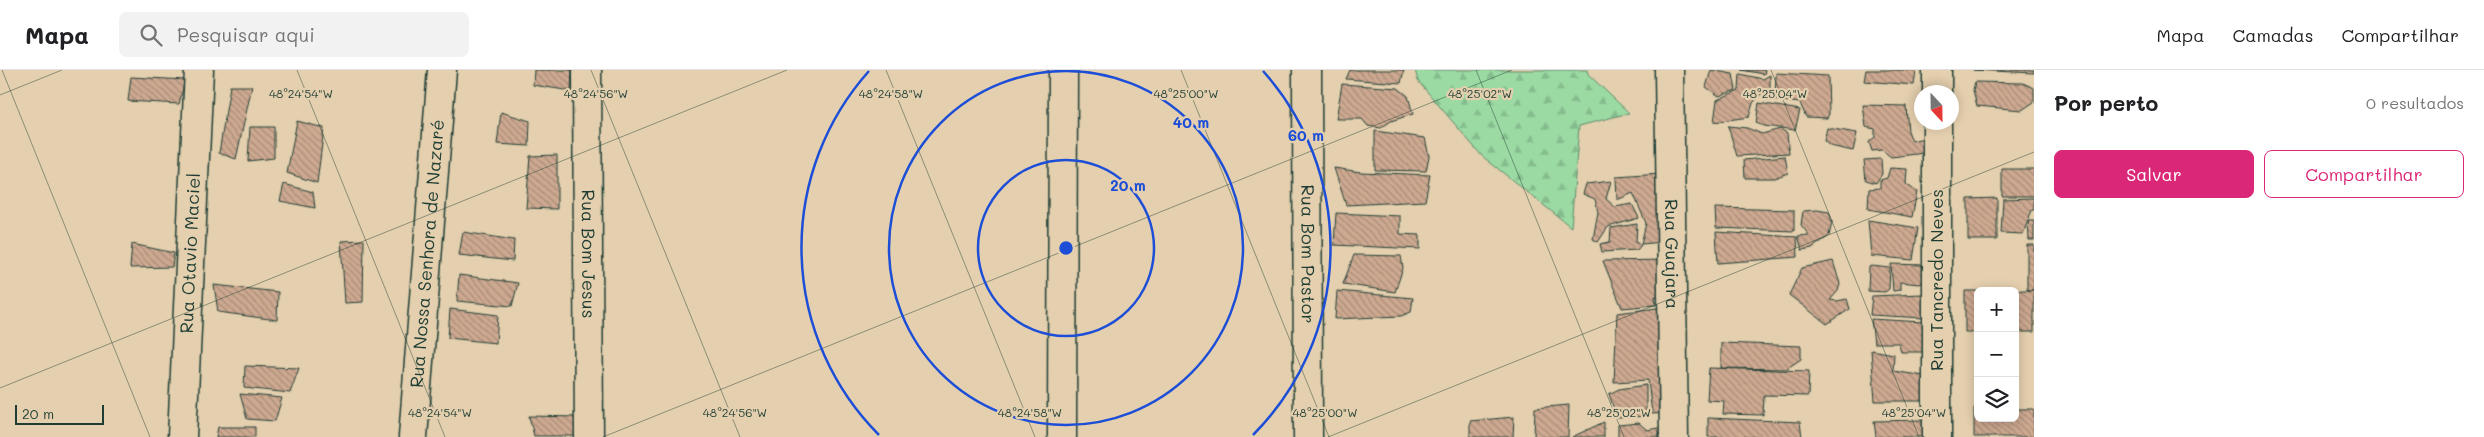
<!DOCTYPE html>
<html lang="pt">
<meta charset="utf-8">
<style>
body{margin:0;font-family:Mali,sans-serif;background:#f2f2f2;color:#202124}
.controls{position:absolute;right:15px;bottom:15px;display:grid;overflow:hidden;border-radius:8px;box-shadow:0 2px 12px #0003}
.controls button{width:45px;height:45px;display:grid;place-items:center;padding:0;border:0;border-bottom:1px solid #e0e0e0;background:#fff;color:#202124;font:25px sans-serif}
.compass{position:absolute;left:1914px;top:15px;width:45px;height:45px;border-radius:50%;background:#fff;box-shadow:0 2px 12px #0003;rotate:158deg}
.scale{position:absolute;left:15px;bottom:12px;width:89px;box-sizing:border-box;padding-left:5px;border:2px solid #1f3d34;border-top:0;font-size:14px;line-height:18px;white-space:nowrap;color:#1f3d34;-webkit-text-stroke:4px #e4cfae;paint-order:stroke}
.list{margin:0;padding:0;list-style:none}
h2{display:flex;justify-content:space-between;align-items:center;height:65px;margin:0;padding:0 20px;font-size:21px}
h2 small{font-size:16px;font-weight:400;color:#757577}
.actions{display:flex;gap:10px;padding:15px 20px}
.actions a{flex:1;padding:11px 0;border:1px solid #db2777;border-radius:8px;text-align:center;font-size:18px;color:#db2777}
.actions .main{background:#db2777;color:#fff}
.icon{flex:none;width:28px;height:28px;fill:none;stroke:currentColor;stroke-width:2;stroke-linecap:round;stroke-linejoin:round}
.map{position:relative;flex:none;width:2034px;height:367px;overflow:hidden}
header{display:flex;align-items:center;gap:30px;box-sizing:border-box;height:70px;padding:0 25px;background:#fff;border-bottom:1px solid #e0e0e0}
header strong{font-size:24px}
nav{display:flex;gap:28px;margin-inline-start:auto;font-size:18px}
.search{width:350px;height:45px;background:#f2f2f2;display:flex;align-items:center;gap:12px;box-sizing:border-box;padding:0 18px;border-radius:8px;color:#757577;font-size:19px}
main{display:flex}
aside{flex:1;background:#fff}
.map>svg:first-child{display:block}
</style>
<header>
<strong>Mapa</strong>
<div class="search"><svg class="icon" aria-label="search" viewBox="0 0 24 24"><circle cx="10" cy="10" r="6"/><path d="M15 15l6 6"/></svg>Pesquisar aqui</div>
<nav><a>Mapa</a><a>Camadas</a><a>Compartilhar</a></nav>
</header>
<main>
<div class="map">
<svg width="2034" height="367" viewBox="0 0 2034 367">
<defs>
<pattern id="forest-firs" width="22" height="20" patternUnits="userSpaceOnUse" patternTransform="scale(1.25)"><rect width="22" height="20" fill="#9bdaa3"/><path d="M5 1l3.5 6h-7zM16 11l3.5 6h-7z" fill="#85bc8d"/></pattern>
<pattern id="building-back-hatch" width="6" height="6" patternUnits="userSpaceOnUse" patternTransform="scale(1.25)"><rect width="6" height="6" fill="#cea991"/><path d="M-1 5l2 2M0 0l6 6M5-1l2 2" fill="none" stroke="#a78b77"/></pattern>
</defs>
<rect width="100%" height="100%" fill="#e4cfae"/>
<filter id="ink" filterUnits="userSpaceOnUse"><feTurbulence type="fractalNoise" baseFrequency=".02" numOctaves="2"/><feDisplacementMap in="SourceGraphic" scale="10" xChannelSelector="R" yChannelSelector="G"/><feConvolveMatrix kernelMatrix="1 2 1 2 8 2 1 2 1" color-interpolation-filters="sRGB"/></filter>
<g filter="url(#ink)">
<path fill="url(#forest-firs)" stroke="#5d8c6c" d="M1415,0H1587L1588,4L1629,43L1579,56L1571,157L1482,86L1418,11Z"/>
<path fill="url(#building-back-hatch)" stroke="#1f3d34" d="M534,0H572L571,21L533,15Z
M1350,0H1404L1401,13L1346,9Z
M1711,0L1733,4L1736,20L1719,26L1706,17Z
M1741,0H1765L1764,4Z
M1866,0H1916L1914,15L1864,11Z
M1973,0H2034V3Z
M1776,3L1828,6L1829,44L1827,48L1806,47L1800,33L1775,30Z
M1740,4L1763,9L1770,5V28L1762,23L1753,33L1749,47L1714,52L1717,30L1739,20Z
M131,7L185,10L179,34L128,31Z
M1975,12L2023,13L2034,18V32L2022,40L1977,36L1973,20Z
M1342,14L1398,18L1408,26L1413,44L1391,51L1381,58L1368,56L1362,49H1336Z
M230,16H252L236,89L219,83Z
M1759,33L1800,40L1795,60L1764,56L1756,53Z
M1863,35L1906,36L1908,61L1912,71L1927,67L1925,83L1891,87L1882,80L1872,81L1869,72L1875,67V59L1866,57Z
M501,42L530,51L529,76L497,74Z
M297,51L324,58L317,113L287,103Z
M1728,56L1747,58L1762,64L1780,59L1787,63L1789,83L1737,86Z
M250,57H274V88L248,91Z
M1827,58L1857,63L1853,81L1830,76L1824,71Z
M1375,61L1425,68L1429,86L1426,101L1375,100Z
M557,85V139L526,138L530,86Z
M1785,86L1788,103L1774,108H1745L1744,90Z
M1881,89L1882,104L1876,113L1866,110L1864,90Z
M1334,98L1361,102L1430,105L1425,131L1346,135Z
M1890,98L1907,99L1906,114L1917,122L1912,147L1868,139L1869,119L1880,118V110L1887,108Z
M2002,99H2034V126H2002Z
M1661,104L1663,172L1641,174L1646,153L1633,123L1617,130L1616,107Z
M1611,111L1606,129L1615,137L1632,134L1639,148L1608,157L1598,172L1593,169L1598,142L1595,129L1583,124L1586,114Z
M284,114L313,122L315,138L280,131Z
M1997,128V170H1968V129Z
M2034,128V140H2032L2023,164L2001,163L2003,129Z
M1715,138L1794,140V161L1716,158Z
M1817,140L1829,142L1832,152L1829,166L1812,178L1802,180L1798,166L1809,165L1801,155L1803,141Z
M1336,143L1400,146V164L1420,165V179L1334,175Z
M1868,150L1918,158L1913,190L1871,186Z
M2028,151H2034V170H2029Z
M1637,154L1636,171L1641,175L1637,180L1602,182L1600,174L1610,172L1611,158Z
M463,162L514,170L513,191L459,185Z
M1716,162L1797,167L1798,187L1718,193Z
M364,170L363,232L345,233L341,171Z
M132,174L174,183L172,197L130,198Z
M2027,175H2034V220H2027Z
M1354,185L1401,186L1403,198L1395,222L1343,214Z
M1668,190L1666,230L1655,226L1656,235L1622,238L1603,191Z
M1833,191L1840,214L1838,221L1830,230L1837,231L1847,229L1850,239L1827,254L1789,225L1802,198Z
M1891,194L1924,195L1927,211L1919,214L1900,212V220L1893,221Z
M1871,196L1890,198L1889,219L1885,222L1868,221L1869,197Z
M459,205L518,213L512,236L457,231Z
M214,215L278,222L277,250L218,242Z
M2027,220H2034V262H2015V221H1982Z
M1337,221L1413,228L1411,242L1401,246L1335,249Z
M1965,221H1978V262H1965Z
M1922,224L1924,248L1870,245L1872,226Z
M1665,237L1668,343L1652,344L1648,310L1614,312L1617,243Z
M450,239L498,245L496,273L448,268Z
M1871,249L1923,252V282H1901L1899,273H1874Z
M1721,273L1801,276V289L1786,299L1721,298Z
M1871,280L1894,284L1893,301L1924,306L1923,331H1875Z
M245,296L299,298L290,323L244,318Z
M1709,298L1809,301L1808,326L1764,325L1763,345L1723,344L1724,331L1707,330Z
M1646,315V346L1617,348L1609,324L1619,319Z
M240,324L282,328L275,351L247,349Z
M1569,335L1568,367H1534L1535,338Z
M1974,338L1978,339V348H2015V339H2034V367H1974Z
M529,346L579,347L578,366H534Z
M1514,347L1513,367H1470V351Z
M1708,348L1800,352L1802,367H1708Z
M1923,350V367H1876L1874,351Z
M1604,352V367H1572Z
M1639,353L1647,360L1669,356V367H1618V355Z
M218,357H255V367H216Z"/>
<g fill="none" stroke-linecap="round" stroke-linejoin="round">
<g stroke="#1f3d34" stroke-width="31">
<g id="minor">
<path id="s1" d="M587,0L589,367"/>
<path id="s2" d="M1307,0L1308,367"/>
<path id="s3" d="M1669,0L1674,367"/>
<path d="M1937,22V0"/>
<path id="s4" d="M182,367L199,0"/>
<path id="s5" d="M413,367L442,0"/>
<path d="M1062,367L1063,0"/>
<path d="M1937,367V52"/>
</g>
</g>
<use href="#minor" stroke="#e4cfae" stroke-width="28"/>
</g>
</g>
<path fill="none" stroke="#1f3d34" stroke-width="1" stroke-opacity="0.45" d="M2,0L150,367M297,0L445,367M591,0L740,367M886,0L1035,367M1181,0L1329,367M1476,0L1624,367M1771,0L1919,367M0,25L62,0M0,318L787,0M603,367L1512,0M1328,367L2034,82"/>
<g fill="none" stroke="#1d4ed8" stroke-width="2.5">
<circle cx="1066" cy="178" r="88"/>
<circle cx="1066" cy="178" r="177"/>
<path d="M879 365A265 265 0 0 1 869 1M1263 1A265 265 0 0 1 1253 365"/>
</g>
<g text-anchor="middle" stroke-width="4.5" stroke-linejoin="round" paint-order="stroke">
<g font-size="18" fill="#1f3d34" stroke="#e4cfae">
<text dy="6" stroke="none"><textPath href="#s4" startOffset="184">Rua Otavio Maciel</textPath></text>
<text dy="6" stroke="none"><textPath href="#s5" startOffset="184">Rua Nossa Senhora de Nazaré</textPath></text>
<text dy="6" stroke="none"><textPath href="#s1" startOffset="184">Rua Bom Jesus</textPath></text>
<text dy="6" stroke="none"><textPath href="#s2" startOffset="184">Rua Bom Pastor</textPath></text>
<text dy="6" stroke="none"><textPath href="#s3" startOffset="184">Rua Guajara</textPath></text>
<text transform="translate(1937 210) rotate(-90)" y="6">Rua Tancredo Neves</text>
</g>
</g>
<g font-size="12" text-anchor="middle" fill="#1f3d34" stroke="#e4cfae" stroke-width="4.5" stroke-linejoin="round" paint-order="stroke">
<text x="301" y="28">48°24'54"W</text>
<text x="596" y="28">48°24'56"W</text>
<text x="1186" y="28">48°25'00"W</text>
<text x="1480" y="28">48°25'02"W</text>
<text x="891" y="28">48°24'58"W</text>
<text x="1775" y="28">48°25'04"W</text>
<text x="440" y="347">48°24'54"W</text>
<text x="735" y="347">48°24'56"W</text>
<text x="1030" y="347">48°24'58"W</text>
<text x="1325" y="347">48°25'00"W</text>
<text x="1619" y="347">48°25'02"W</text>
<text x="1914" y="347">48°25'04"W</text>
</g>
<circle cx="1066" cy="178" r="8" fill="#1d4ed8" stroke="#e4cfae" stroke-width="2.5"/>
<g font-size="15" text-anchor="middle" font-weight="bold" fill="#1d4ed8" stroke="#e4cfae" stroke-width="4.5" stroke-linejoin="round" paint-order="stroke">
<text x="1191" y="58">40 m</text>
<text x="1306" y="71">60 m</text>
<text x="1128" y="121">20 m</text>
</g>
</svg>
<div class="controls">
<button>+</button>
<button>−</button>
<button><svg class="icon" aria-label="layers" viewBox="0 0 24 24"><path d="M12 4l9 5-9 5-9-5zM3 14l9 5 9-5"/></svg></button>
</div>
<svg class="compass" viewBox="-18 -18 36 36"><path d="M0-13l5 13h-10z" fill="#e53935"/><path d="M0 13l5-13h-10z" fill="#757577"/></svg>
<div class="scale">20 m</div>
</div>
<aside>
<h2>Por perto<small>0 resultados</small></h2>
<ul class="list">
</ul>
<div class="actions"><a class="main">Salvar</a><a>Compartilhar</a></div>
</aside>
</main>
